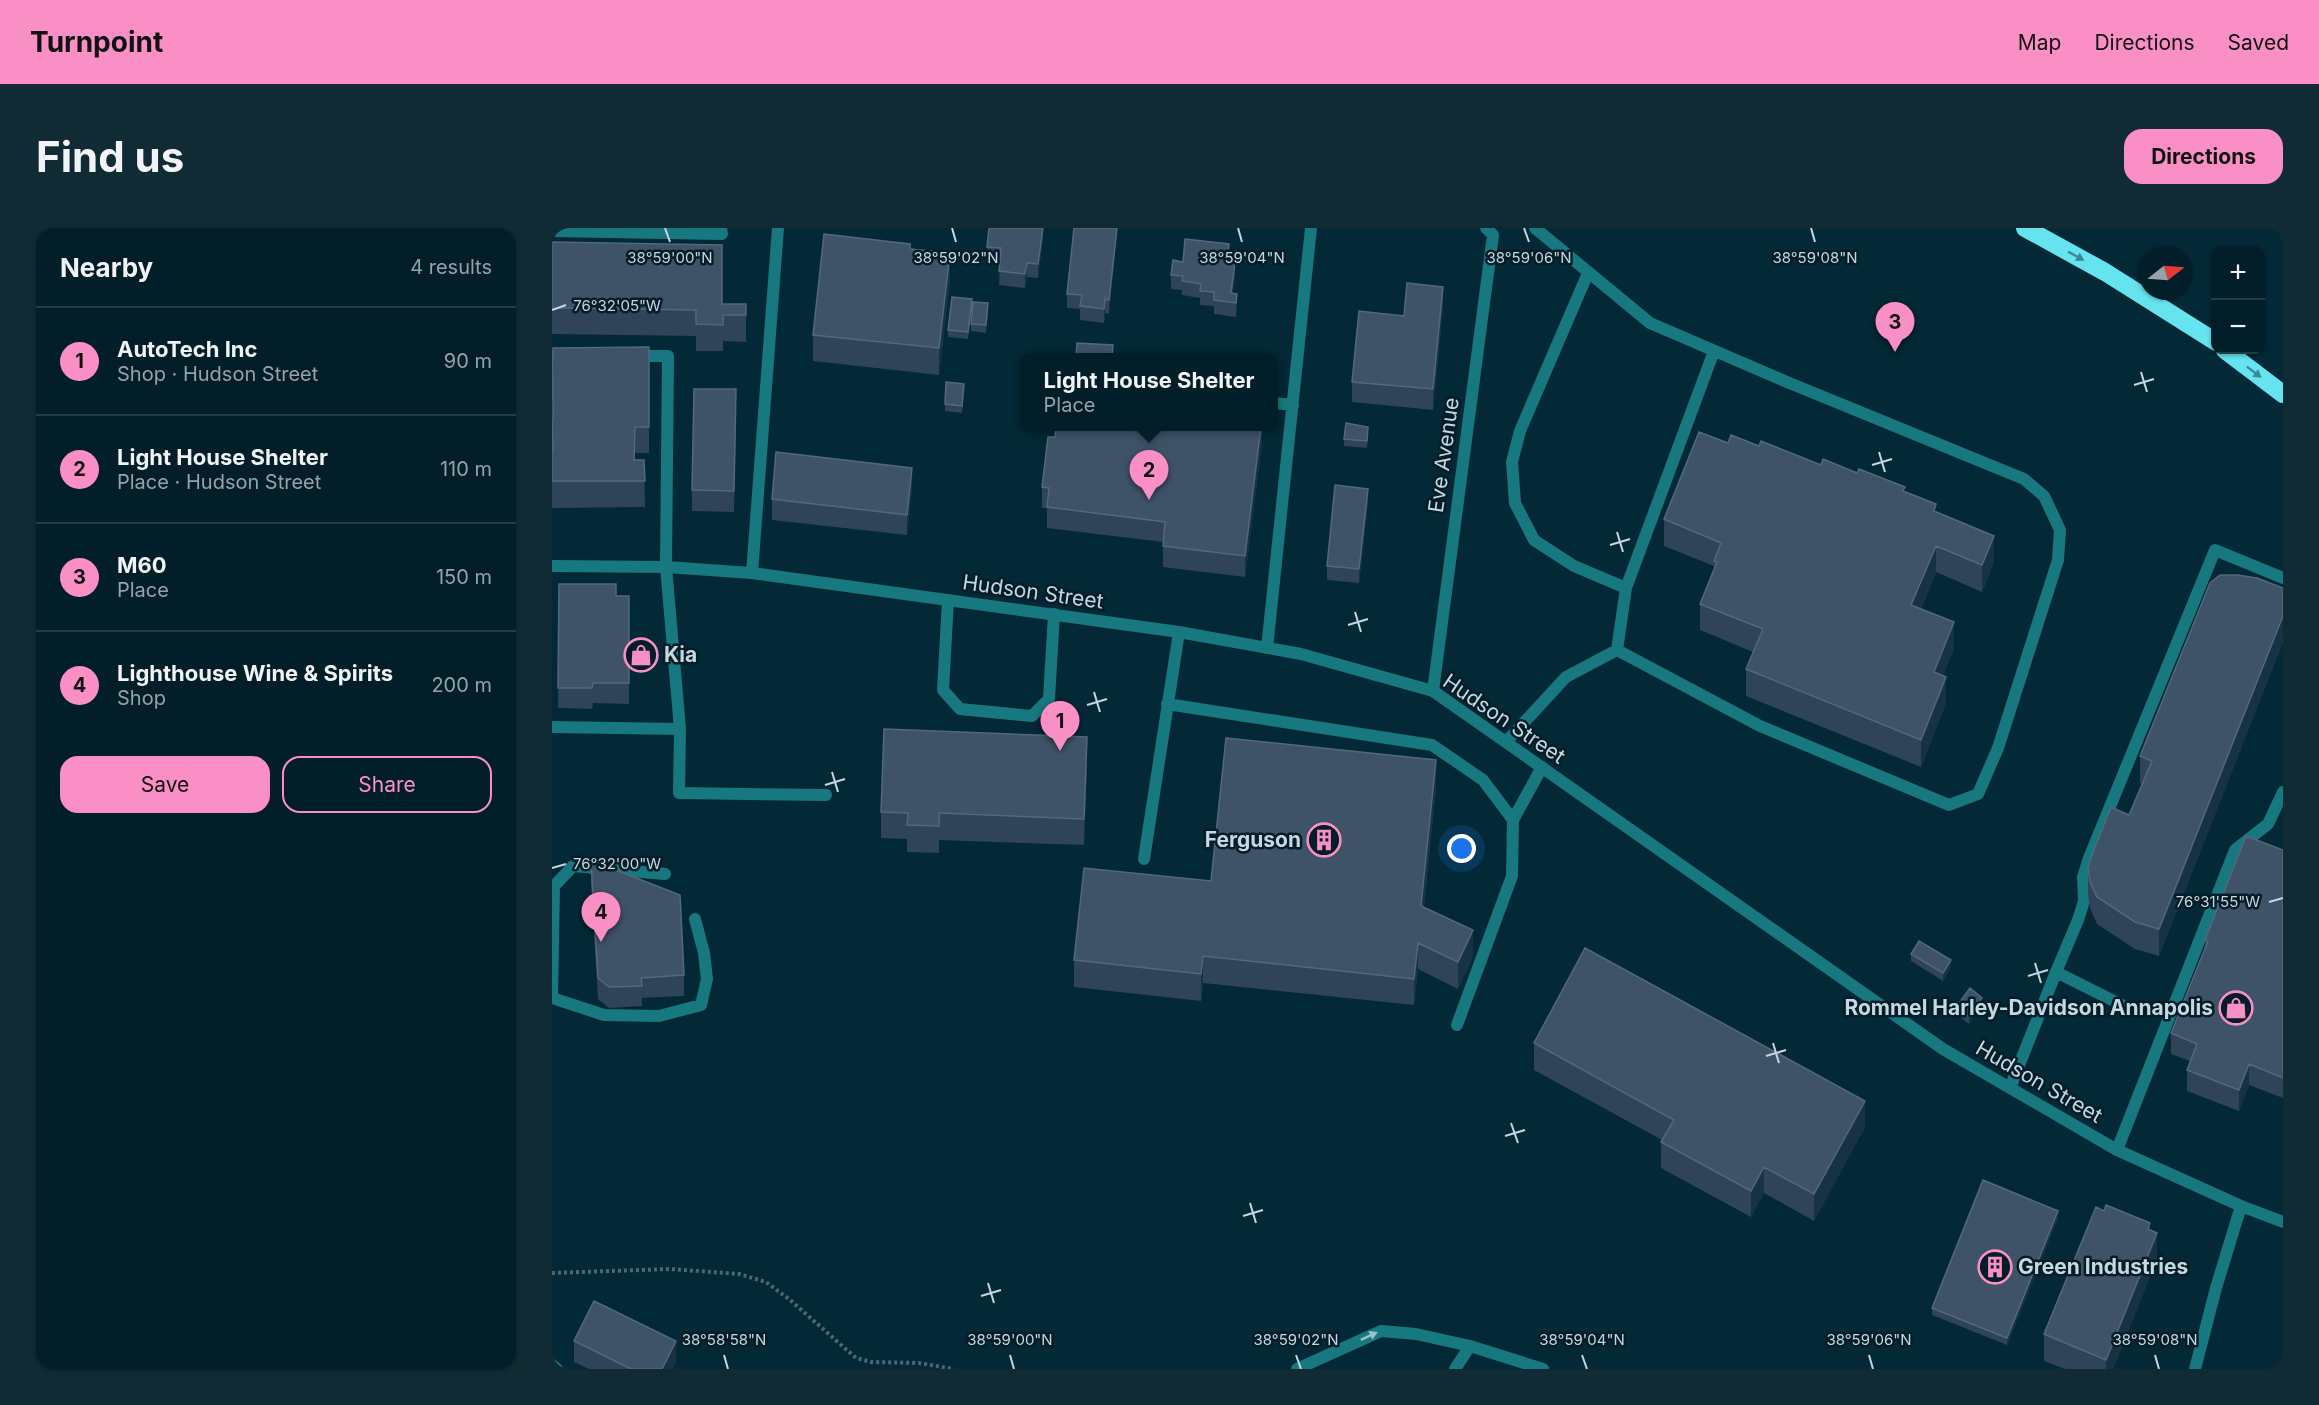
<!DOCTYPE html>
<meta charset="utf-8">
<style>
body{margin:0;font-family:Inter,sans-serif;background:#102b34;color:#f1f3f6}
.controls{position:absolute;right:18px;top:18px;display:grid;overflow:hidden;border-radius:12px;box-shadow:0 2px 4px #0004}
.controls button{width:54px;height:54px;display:grid;place-items:center;padding:0;border:0;border-bottom:2px solid #233c45;background:#021e28;color:#f1f3f6;font:30px sans-serif}
.compass{position:absolute;left:1587px;top:18px;width:54px;height:54px;border-radius:50%;background:#021e28;box-shadow:0 2px 4px #0004;rotate:73deg}
.you{position:absolute;left:910px;top:621px;width:21px;height:21px;margin:-15px;border:4px solid #fff;border-radius:50%;background:#1a73e8;box-shadow:0 0 0 9px #1a73e833}
.badge{display:grid;place-items:center;width:39px;height:39px;border-radius:50%;background:#fa8fc6;color:#111;font-size:20px;font-weight:700}
.pin{position:absolute;translate:-50% -50px;filter:drop-shadow(0 2px 3px #0008)}
.pin::after{content:'';position:absolute;top:32px;width:21px;height:18px;background:inherit;clip-path:polygon(0 0,100% 0,50% 100%)}
.popup{position:absolute;left:468px;top:125px;width:258px;height:78px;box-sizing:border-box;display:grid;place-content:center;border-radius:12px;background:#021e28;filter:drop-shadow(0 2px 4px #0005);font-size:20px;white-space:nowrap;color:#96a2a8}
.popup b{font-size:22px;color:#f1f3f6}
.popup::after{content:'';position:absolute;left:50%;top:100%;margin-left:-12px;border:12px solid transparent;border-top-color:#021e28}
.list{margin:0;padding:0;list-style:none}
h2{display:flex;justify-content:space-between;align-items:center;height:78px;margin:0;padding:0 24px;font-size:26px}
h2 small{font-size:20px;font-weight:400;color:#96a2a8}
.list li{display:grid;grid-template-columns:39px 1fr auto;gap:18px;align-items:center;box-sizing:border-box;height:108px;padding:0 24px;border-top:2px solid #233c45}
.list b{display:block;font-size:22px;white-space:nowrap}
.list p{margin:0;font-size:20px;white-space:nowrap;color:#96a2a8}
.list em{font-size:20px;font-style:normal;color:#96a2a8}
.actions{display:flex;gap:12px;padding:18px 24px}
.actions a{flex:1;padding:14px 0;border:2px solid #fa8fc6;border-radius:18px;text-align:center;font-size:21px;color:#fa8fc6}
.actions .main{background:#fa8fc6;color:#111}
.map{position:relative;flex:none;width:1731px;height:1141px;overflow:hidden;border-radius:18px}
header{display:flex;align-items:center;gap:36px;box-sizing:border-box;height:84px;padding:0 30px;background:#fa8fc6;color:#111}
header strong{font-size:28px}
nav{display:flex;gap:33px;margin-inline-start:auto;font-size:21px}
.intro{display:flex;align-items:center;justify-content:space-between;box-sizing:border-box;height:144px;padding:0 36px}
h1{margin:0;font-size:42px}
.button{padding:15px 27px;border-radius:18px;background:#fa8fc6;color:#111;font-size:21px;font-weight:700}
main{display:flex;gap:36px;padding:0 36px}
aside{flex:1;background:#021e28;border-radius:18px;box-shadow:0 2px 4px #0004}
.map>svg:first-child{display:block}
</style>
<header>
<strong>Turnpoint</strong>
<nav><a>Map</a><a>Directions</a><a>Saved</a></nav>
</header>
<div class="intro"><h1>Find us</h1><a class="button">Directions</a></div>
<main>
<aside>
<h2>Nearby<small>4 results</small></h2>
<ul class="list">
<li><span class="badge">1</span><div><b>AutoTech Inc</b><p>Shop · Hudson Street</p></div><em>90 m</em></li>
<li><span class="badge">2</span><div><b>Light House Shelter</b><p>Place · Hudson Street</p></div><em>110 m</em></li>
<li><span class="badge">3</span><div><b>M60</b><p>Place</p></div><em>150 m</em></li>
<li><span class="badge">4</span><div><b>Lighthouse Wine &amp; Spirits</b><p>Shop</p></div><em>200 m</em></li>
</ul>
<div class="actions"><a class="main">Save</a><a>Share</a></div>
</aside>
<div class="map">
<svg width="1731" height="1141" viewBox="0 0 1731 1141">
<rect width="100%" height="100%" fill="#032836"/>
<g fill="none" stroke-linecap="round" stroke-linejoin="round">
<path stroke="#4a6975" stroke-width="4" stroke-dasharray="3 3" stroke-linecap="butt" d="M0,1045L118,1041L187,1046L214,1054L237,1071L304,1130L319,1134L367,1135L402,1141"/>
<path stroke="#177880" stroke-width="12" d="M0,3L170,6L169,0
M1036,45L968,203L960,234L963,275L982,312L1022,338L1074,360L1162,123
M722,175L741,177
M200,345L226,0
M396,372L391,462L408,481L480,488L497,471L502,386
M715,420L759,0
M1065,422L1074,360
M615,476L880,517L931,552L961,592L960,648L905,797
M0,499L128,501L114,339L116,128H82
M128,501L127,565L274,567
M954,514L1014,449L1065,422L1208,498L1397,577L1426,566L1446,520L1506,332L1508,302L1492,268L1472,251L1235,154L1098,95L983,0
M961,592L990,539
M592,631L627,404
M1504,744L1526,692L1532,673L1531,649L1537,630L1663,322L1731,350
M0,770L52,787L107,788L149,777L155,751L152,725L143,691
M0,770L2,658L21,638L113,646
M1458,860L1504,744L1582,783
M1565,922L1683,622L1716,596L1731,564
M0,1137L5,1141
M903,1141L918,1118
M1643,1141L1664,1060L1689,978"/>
<path stroke="#177880" stroke-width="12" d="M0,338L114,339L200,345L627,404L749,426L881,463L1391,821L1565,922L1689,978L1731,994
M881,463L941,7L934,0
M745,1141L829,1103L864,1106L918,1118L991,1141"/>
<path stroke="#65e3ef" stroke-width="18" d="M1473,0L1553,44L1664,114
M1673,122L1731,166"/>
</g>
<path fill="#2f4359" d="M491,0V9L486,50L475,49L473,60L447,57L448,34L435,33V19Z
M565,0L557,86L553,85L552,95L528,92V81L515,80V66Z
M0,14L170,76H194V114L171,113V123H144V108L0,106Z
M358,21L398,52L387,147L261,133V107Z
M677,30V34L683,49L681,66H685L684,89L662,86V78L648,77V70L630,67V62L619,61V47L631,34Z
M420,78L416,111L396,109V102Z
M891,79L881,182L800,174V154L852,88Z
M436,82L434,105L419,103V96Z
M97,119V225H83V232H92L93,279L0,280V193H1V173H0V136Z
M412,163L410,185L393,183V176Z
M184,182L182,284L140,283V262Z
M710,198V214L693,349L611,339V314L495,300V280H490V259L503,209Z
M816,206L815,220L792,218V211Z
M1176,215L1207,218L1353,264L1384,284L1442,334L1430,364L1384,344L1369,381L1402,421L1391,447L1394,475L1369,539L1194,468V441L1201,424L1148,402V376L1162,343V338L1112,318V291Z
M360,260L355,307L220,292V271Z
M816,275L807,355L775,352V338Z
M7,356L64,368H77V476L41,475L40,481L6,480Z
M1731,360V414L1607,728L1583,721L1545,696L1538,680L1536,666V640L1577,587L1590,556L1588,555V528Z
M535,535L532,617L387,612V625L355,624V611L329,610V584Z
M884,559L872,679L921,729L906,761L866,741L862,777L651,755L649,773L522,759V732L659,653Z
M1731,622V870L1697,857L1687,883L1635,863V842L1638,833L1619,826V805L1653,720V712Z
M39,635L132,747V768L90,770V778L57,780L46,771L39,656Z
M1359,726L1399,739L1391,753L1359,733Z
M1430,778L1417,796L1404,786V779Z
M982,815L1313,899L1262,993L1212,965L1199,989L1109,940V914L1110,912L982,842Z
M1506,990L1455,1117L1380,1087V1080Z
M1598,1002L1605,1031L1561,1141H1513L1492,1133V1106Z
M22,1113L124,1134L120,1141H37L22,1134Z"/>
<path fill="#173245" d="M491,0V9L486,50V36Z
M565,0V7L557,86V72Z
M398,25V52L387,147V120Z
M475,35V49L473,60V46Z
M683,35V49L680,74L679,65Z
M891,59V79L881,182V161Z
M553,71V85L552,95V81Z
M709,198L710,214L693,349V328Z
M360,240V260L355,307V287Z
M816,261V275L807,355V341Z
M1442,308V334L1430,364V337Z
M1384,318V344L1359,404V377Z
M1731,388V414L1607,728V701Z
M1402,394V421L1382,470V444Z
M1394,449V475L1369,539V512Z
M535,509V535L532,617V591Z
M884,532V559L869,704V678Z
M921,702V729L906,761V734Z
M866,715V741L862,777V751Z
M651,728V755L649,773V746Z
M1399,732V739L1391,753V745Z
M1430,770V778L1417,796V789Z
M1697,836V857L1687,883V862Z
M1313,873V899L1262,993V966Z
M1212,939V965L1199,989V963Z
M1506,983V990L1455,1117V1110Z
M1598,995V1021L1605,1005V1031L1561,1141H1554V1132Z
M124,1113V1134L120,1141H110Z"/>
<path fill="#3f5368" stroke="#54687b" stroke-width="1.5" d="M437,0H491L486,36L475,35L473,46L447,43L449,20L435,19Z
M522,0H565L557,72L553,71L552,81L528,78L530,67L515,66Z
M272,6L358,16V21L398,25L387,120L261,107Z
M633,11L677,16L675,34L683,35L679,65L685,66L684,75L662,72V64L648,63L649,56L630,53L631,48L619,47L621,32L631,34Z
M0,14L170,17V76H194V87H171V97L144,96V82L0,80Z
M855,55L891,59L881,161L800,154L807,83L852,88Z
M400,69L420,71L416,104L396,102Z
M421,74L436,75L434,97L419,96Z
M525,115L561,117L560,129H524Z
M97,119V199H83L82,232H92L93,253H0V223H1L0,193H1V147H0L1,120Z
M394,154L412,156L410,178L393,176Z
M142,161H184L182,263L140,262Z
M794,195L816,199L815,213L792,211Z
M504,198H709L693,328L611,318L613,294L495,279L497,260L490,259L496,209H503Z
M1147,204L1176,215L1179,207L1207,218L1209,213L1269,237L1271,231L1305,245L1307,241L1353,259L1351,263L1384,276L1382,283L1442,308L1430,337L1384,318L1359,377L1402,394L1382,444L1394,449L1369,512L1194,441L1211,401L1148,376L1165,334L1162,333L1169,315L1112,291Z
M224,224L360,240L355,287L220,271Z
M783,257L816,261L807,341L775,338Z
M1668,347H1685L1705,350L1731,360V388L1607,701L1583,694L1545,669L1538,654L1536,640L1540,627L1559,579L1577,587L1600,533L1588,528L1658,355Z
M7,356H64V368H77V455H41L40,460H6Z
M332,501L535,509L532,591L387,585V598L355,597L356,585L329,584Z
M674,510L884,532L869,678L921,702L906,734L866,715L862,751L651,728L649,746L522,732L532,640L659,653Z
M1694,608L1731,622V850L1697,836L1687,862L1635,842L1645,816L1619,805L1656,713L1653,712Z
M39,635H46L128,667L132,747L89,750L90,758L57,759L46,750Z
M1367,713L1399,732L1391,745L1359,726Z
M1033,720L1313,873L1262,966L1212,939L1199,963L1109,914L1122,892L982,815Z
M1418,760L1430,770L1417,789L1404,779Z
M1431,952L1506,983L1455,1110L1380,1080Z
M1554,977L1598,995L1596,1001L1605,1005L1554,1132L1492,1106L1544,979L1552,983Z
M42,1073L124,1113L110,1141H79L22,1113Z"/>
<defs><path id="oneway-solid" d="M-6-.8H1V-3.2L6.5 0L1 3.2V.8H-6Z" transform="scale(1.5)"/></defs>
<g fill="#398a96">
<use href="#oneway-solid" transform="translate(1524 28) rotate(29)"/>
<use href="#oneway-solid" transform="translate(1702 144) rotate(37)"/>
</g>
<use fill="#9ac0c9" href="#oneway-solid" transform="translate(817 1108) rotate(-25)"/>
<path fill="none" stroke="#c5d8e1" stroke-width="2" d="M113,0L118,14M400,0L404,14M686,0L690,14M972,0L977,14M1259,0L1263,14M0,82L14,77M1589,144L1595,164M1582,157L1602,151M1327,224L1333,244M1320,237L1340,231M1065,304L1071,324M1058,317L1078,311M803,384L809,404M796,397L816,391M542,464L548,484M535,477L555,471M280,544L286,564M273,557L293,551M0,640L14,636M1717,674L1731,670M1483,735L1489,755M1476,748L1496,742M1221,815L1227,835M1214,828L1234,822M959,895L966,915M953,908L973,902M698,975L704,995M691,988L711,982M436,1055L442,1075M429,1068L449,1062M172,1127L176,1141M458,1127L462,1141M744,1127L749,1141M1030,1127L1035,1141M1317,1127L1321,1141M1603,1127L1607,1141"/>
<defs>
<g id="shop-ring" transform="scale(1.725)"><circle r="9.5" fill="#031e29" stroke="#fa8fc6" stroke-width="1.5"/><path d="M-5-2.5h2.3a2.7 3.5 0 0 1 5.4 0H5L5.5 6h-11ZM-1.5-2.5h3a1.5 2.3 0 0 0-3 0Z" fill="#fa8fc6"/></g>
<g id="building-ring" transform="scale(1.725)"><circle r="9.5" fill="#031e29" stroke="#fa8fc6" stroke-width="1.5"/><path d="M-4-6H4V6H1V3H-1V6H-4ZM-2.5-4.3h1.7v1.8h-1.7ZM.8-4.3h1.7v1.8H.8ZM-2.5-1h1.7V.8h-1.7ZM.8-1h1.7V.8H.8Z" fill="#fa8fc6"/></g>
</defs>
<g fill-rule="evenodd">
<use href="#shop-ring" x="89" y="427"/>
<use href="#building-ring" x="772" y="612"/>
<use href="#shop-ring" x="1684" y="780"/>
<use href="#building-ring" x="1443" y="1039"/>
</g>
<g text-anchor="middle" stroke-width="5" stroke-linejoin="round" paint-order="stroke">
<g font-size="21" fill="#c5d8e1" stroke="#031e29">
<text transform="translate(892 227) rotate(-82)" y="7">Eve Avenue</text>
<text transform="translate(481 364) rotate(8)" y="7">Hudson Street</text>
<text transform="translate(952 491) rotate(34)" y="7">Hudson Street</text>
<text transform="translate(1487 854) rotate(30)" y="7">Hudson Street</text>
</g>
<g font-size="21" font-weight="bold" fill="#c5d8e1" stroke="#031e29" text-anchor="start">
<text x="112" y="434">Kia</text>
<text x="749" y="619" text-anchor="end">Ferguson</text>
<text x="1661" y="787" text-anchor="end">Rommel Harley-Davidson Annapolis</text>
<text x="1466" y="1046">Green Industries</text>
</g>
</g>
<g font-size="15" text-anchor="middle" fill="#c5d8e1" stroke="#031e29" stroke-width="5" stroke-linejoin="round" paint-order="stroke">
<text x="118" y="35">38°59'00"N</text>
<text x="404" y="35">38°59'02"N</text>
<text x="690" y="35">38°59'04"N</text>
<text x="977" y="35">38°59'06"N</text>
<text x="1263" y="35">38°59'08"N</text>
<text x="65" y="83">76°32'05"W</text>
<text x="65" y="641">76°32'00"W</text>
<text x="1666" y="679">76°31'55"W</text>
<text x="172" y="1117">38°58'58"N</text>
<text x="458" y="1117">38°59'00"N</text>
<text x="744" y="1117">38°59'02"N</text>
<text x="1030" y="1117">38°59'04"N</text>
<text x="1317" y="1117">38°59'06"N</text>
<text x="1603" y="1117">38°59'08"N</text>
</g>
</svg>
<div class="controls">
<button>+</button>
<button>−</button>
</div>
<svg class="compass" viewBox="-18 -18 36 36"><path d="M0-13l5 13h-10z" fill="#e53935"/><path d="M0 13l5-13h-10z" fill="#96a2a8"/></svg>
<div class="you"></div>
<div class="pin badge" style="left:508px;top:523px">1</div>
<div class="pin badge" style="left:597px;top:272px">2</div>
<div class="popup"><b>Light House Shelter</b>Place</div>
<div class="pin badge" style="left:1343px;top:124px">3</div>
<div class="pin badge" style="left:49px;top:714px">4</div>
</div>
</main>
